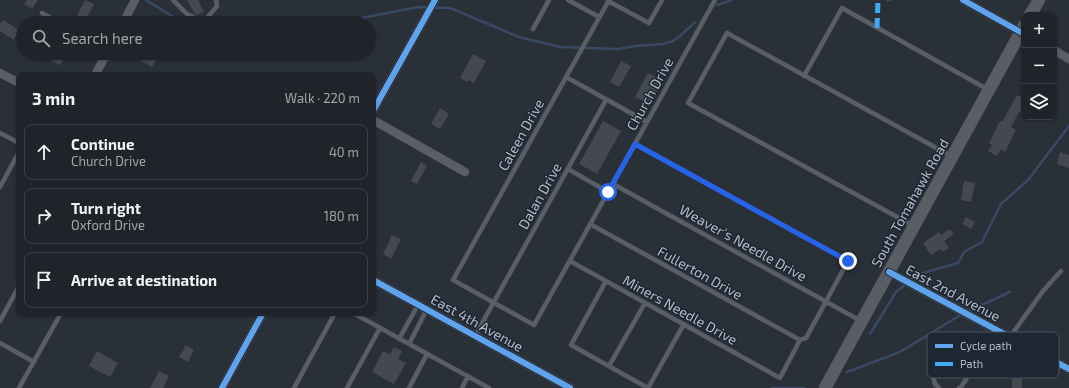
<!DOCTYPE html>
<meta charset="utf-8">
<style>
body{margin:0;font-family:"Exo 2",sans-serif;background:#2d3036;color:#f1f3f6}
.controls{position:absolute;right:12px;top:12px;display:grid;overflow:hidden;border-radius:8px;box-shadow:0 1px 3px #0004}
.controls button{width:36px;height:36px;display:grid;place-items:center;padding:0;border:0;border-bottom:1px solid #3d4147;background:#20242a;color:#f1f3f6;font:20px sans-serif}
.stop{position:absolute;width:12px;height:12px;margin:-9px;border:3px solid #2563eb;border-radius:50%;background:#fff}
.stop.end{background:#2563eb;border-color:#fff;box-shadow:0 1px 4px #0008}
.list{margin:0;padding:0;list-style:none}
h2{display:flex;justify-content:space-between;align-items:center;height:52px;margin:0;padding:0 16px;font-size:17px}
h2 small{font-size:13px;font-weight:400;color:#a2a4a8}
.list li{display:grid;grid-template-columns:26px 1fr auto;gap:12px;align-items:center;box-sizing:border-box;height:56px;margin:0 8px 8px;padding:0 8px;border:1px solid #3d4147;border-radius:8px}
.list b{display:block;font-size:15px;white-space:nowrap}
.list p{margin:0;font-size:13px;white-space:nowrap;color:#a2a4a8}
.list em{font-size:13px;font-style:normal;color:#a2a4a8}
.icon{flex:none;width:22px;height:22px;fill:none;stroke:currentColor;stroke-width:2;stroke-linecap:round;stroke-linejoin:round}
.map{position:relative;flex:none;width:1069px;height:388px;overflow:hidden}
.search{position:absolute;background:#20242a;box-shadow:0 1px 3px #0004;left:16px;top:16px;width:360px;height:44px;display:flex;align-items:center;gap:10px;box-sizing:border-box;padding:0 14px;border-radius:22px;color:#a2a4a8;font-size:15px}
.panel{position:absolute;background:#20242a;box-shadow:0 1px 3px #0004;left:16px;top:72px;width:360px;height:244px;border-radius:8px}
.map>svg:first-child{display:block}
</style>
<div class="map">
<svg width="1069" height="388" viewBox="0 0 1069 388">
<rect width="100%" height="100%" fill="#2a3038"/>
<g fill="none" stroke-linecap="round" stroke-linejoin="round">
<path stroke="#384963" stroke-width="2.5" d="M146,0L183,23
M887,0H890
M717,5L732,0
M336,23L418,7L450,8L519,37L560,47L618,49L635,46L663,44L673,41L680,36L695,22
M910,280L916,275L958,263L964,252L982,242L1001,204L1028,180L1069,126
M966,312L1010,292
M870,334L896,292L906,284
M847,372L900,352L962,314
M772,388H804"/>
</g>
<path fill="#444950" d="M27,0H38L32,9L24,4Z
M85,0L94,4L84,23H73Z
M187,0H198L204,12L197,15L194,13Z
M3,20L19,30L14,40L0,31V24Z
M37,53H58L65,57L60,65Z
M127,53H159L152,67Z
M473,54L486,61L474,83L469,80L468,82L460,78Z
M621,61L631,66L619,87L610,82Z
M648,73L663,81L650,105L635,97Z
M1017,95L1024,98V115L1019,112L1011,127L1016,130L1005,152L1001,149L997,156L988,151L992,145L989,143L1000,121L1002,122Z
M440,108L449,114L440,129L431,124Z
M603,121L621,131L597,174L579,164Z
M1060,152L1069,155V168L1057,164Z
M421,162L427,166L417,184L411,181Z
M964,181L975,183L971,202L961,200Z
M966,217L975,222L971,229L962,224Z
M950,229L954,234L944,241L949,248L942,252L940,249L931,255L923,243L939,232L941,235Z
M392,235L401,239L391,259L383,254Z
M186,345L194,350L188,362L179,357Z
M394,347L402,351L398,359L406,363L394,384L372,372L383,351L390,354Z
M97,351L118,363L110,377L89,366Z
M159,371L169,376L163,388H150Z
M1012,374H1022V388H1012Z"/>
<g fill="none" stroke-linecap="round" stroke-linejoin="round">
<g stroke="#484c53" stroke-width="5">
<path id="lane" d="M173,0L187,14L199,20L207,18L217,6L216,0
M568,0L599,17
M609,0L453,280L534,325L715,0
M608,1L649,23L662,0
M42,13L60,23
M533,29L549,0
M804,76L842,8L987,89
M566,77L647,122
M0,133L19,143
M568,169L608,192
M613,184L861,321
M0,187L19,152
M590,224L800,340
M912,225L688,103L727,33L951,156
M570,261L780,378L800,340L806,338L848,261L635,144
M606,281L571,345L648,388L684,324
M353,313L489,388
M0,321L19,286
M475,336L606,100
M1010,337L1043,291L1061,271
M399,339L418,305
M0,343L34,362
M409,344L427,309
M609,366L645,303
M19,388L61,313
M294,388L335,313
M347,388L380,328
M409,388L427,354
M462,388L468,376
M939,388L935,384L933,376L940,366L953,360L986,349
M959,388L961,387L986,349L1000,332"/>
</g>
<g stroke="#484c53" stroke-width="9">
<path id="street" d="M963,0L1024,34
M123,23L135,0
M1054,50L1069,59
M0,73L19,83
M95,75L107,53
M373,111L435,0
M373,120L465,172
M889,272L1069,369
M373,280L570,388
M222,388L263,313"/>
</g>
<g stroke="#484c53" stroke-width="13">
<path id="secondary" d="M1030,15L1039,0
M825,388L1024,26"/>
</g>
<use href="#lane" stroke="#5a5e66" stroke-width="4"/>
<use href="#street" stroke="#5a5e66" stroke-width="8"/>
<use href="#secondary" stroke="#595d64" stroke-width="12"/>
<path stroke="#3fa9f5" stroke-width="5" stroke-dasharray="10 5" stroke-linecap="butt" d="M877,28L878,0"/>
<g stroke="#1d2633" stroke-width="8">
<path id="cycleway" d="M963,0L1024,34
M373,111L435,0
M889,272L1069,369
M373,280L570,388
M222,388L263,313"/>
</g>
<use href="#cycleway" stroke="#60a3ed" stroke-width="6"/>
</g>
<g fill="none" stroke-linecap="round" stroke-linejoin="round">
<path stroke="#2563eb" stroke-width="5" d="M608,192L635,144L848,261"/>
</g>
<g text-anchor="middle" stroke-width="3" stroke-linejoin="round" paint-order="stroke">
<g font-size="14" fill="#b4bcc9" stroke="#1d2633">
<text transform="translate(650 94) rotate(-61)" y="5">Church Drive</text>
<text transform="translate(521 135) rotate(-61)" y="5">Caleen Drive</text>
<text transform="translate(540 196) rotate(-61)" y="5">Dalan Drive</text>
<text transform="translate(910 203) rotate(-61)" y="5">South Tomahawk Road</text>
<text transform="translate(743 243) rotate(29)" y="5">Weaver's Needle Drive</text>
<text transform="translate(700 273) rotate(29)" y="5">Fullerton Drive</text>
<text transform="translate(953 293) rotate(28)" y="5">East 2nd Avenue</text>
<text transform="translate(680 310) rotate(29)" y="5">Miners Needle Drive</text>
<text transform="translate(477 323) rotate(29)" y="5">East 4th Avenue</text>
</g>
</g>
<rect x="927" y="332" width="132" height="46" rx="6" fill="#1d2633" stroke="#4a5360" stroke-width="1"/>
<rect x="935" y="344" width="18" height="4" fill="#60a3ed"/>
<rect x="935" y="362" width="18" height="4" fill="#3fa9f5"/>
<g font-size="11" fill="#b4bcc9">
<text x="960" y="350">Cycle path</text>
<text x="960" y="368">Path</text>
</g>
</svg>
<div class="controls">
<button>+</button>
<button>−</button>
<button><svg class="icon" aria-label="layers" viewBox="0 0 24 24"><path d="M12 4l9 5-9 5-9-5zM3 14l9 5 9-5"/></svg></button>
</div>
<div class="stop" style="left:608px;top:192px"></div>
<div class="stop end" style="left:848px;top:261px"></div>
<div class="search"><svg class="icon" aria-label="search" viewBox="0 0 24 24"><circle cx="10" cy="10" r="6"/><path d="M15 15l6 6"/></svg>Search here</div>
<section class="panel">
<h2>3 min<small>Walk · 220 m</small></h2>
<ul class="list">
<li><svg class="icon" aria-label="ahead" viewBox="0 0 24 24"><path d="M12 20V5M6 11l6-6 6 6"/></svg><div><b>Continue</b><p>Church Drive</p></div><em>40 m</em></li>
<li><svg class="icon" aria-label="right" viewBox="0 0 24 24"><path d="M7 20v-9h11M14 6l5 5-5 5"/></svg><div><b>Turn right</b><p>Oxford Drive</p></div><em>180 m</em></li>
<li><svg class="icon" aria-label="arrive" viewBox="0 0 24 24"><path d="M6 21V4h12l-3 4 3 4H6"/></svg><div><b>Arrive at destination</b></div></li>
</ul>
</section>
</div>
